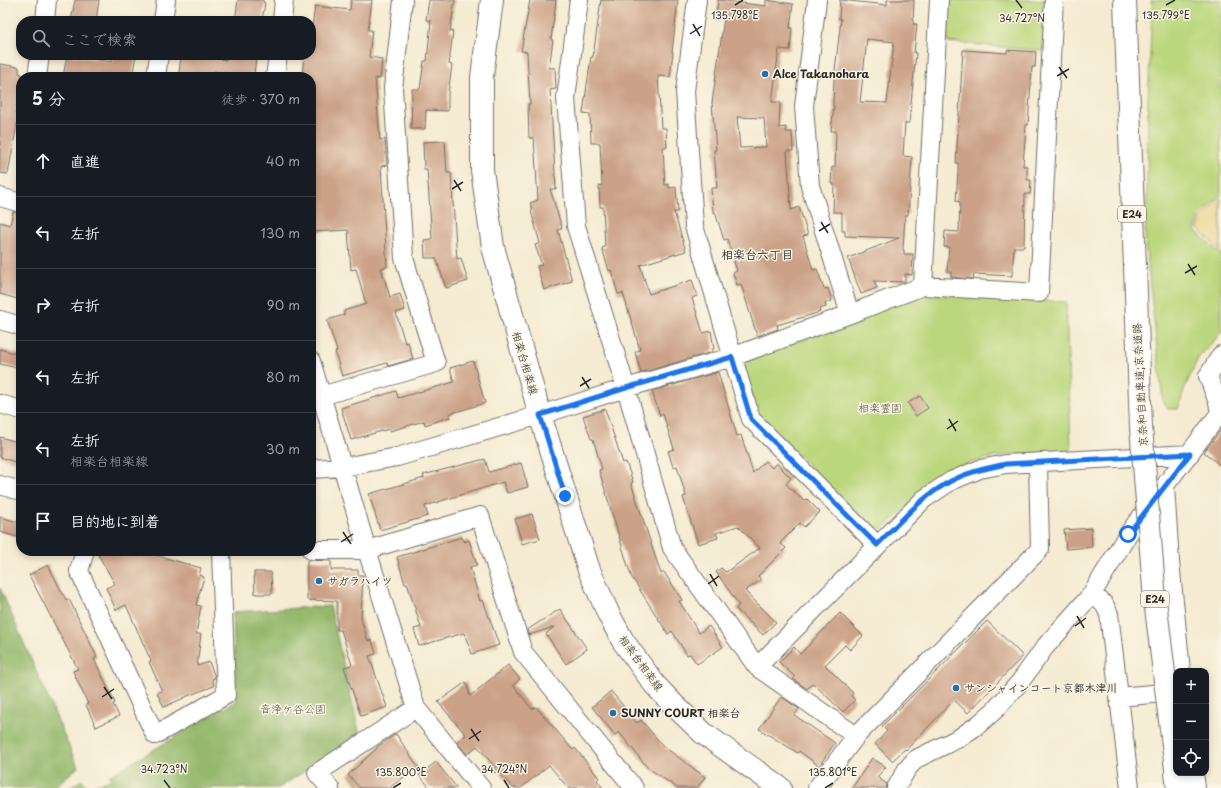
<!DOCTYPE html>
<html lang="ja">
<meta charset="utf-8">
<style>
body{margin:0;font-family:"Playpen Sans","Klee One",sans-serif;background:#20242c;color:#f1f3f6}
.controls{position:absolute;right:12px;bottom:12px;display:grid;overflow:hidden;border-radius:8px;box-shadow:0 2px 6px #0003}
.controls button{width:36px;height:36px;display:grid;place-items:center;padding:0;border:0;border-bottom:1px solid #363941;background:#171b24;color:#f1f3f6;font:20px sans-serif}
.stop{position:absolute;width:12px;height:12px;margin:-9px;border:3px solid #1a73e8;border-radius:50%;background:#fff}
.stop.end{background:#1a73e8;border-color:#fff;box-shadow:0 1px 4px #0008}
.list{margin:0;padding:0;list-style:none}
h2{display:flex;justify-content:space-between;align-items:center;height:52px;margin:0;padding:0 16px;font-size:17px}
h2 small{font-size:13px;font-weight:400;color:#9ea1a6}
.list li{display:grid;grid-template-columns:26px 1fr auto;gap:12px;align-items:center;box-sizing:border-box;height:72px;padding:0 16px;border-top:1px solid #363941}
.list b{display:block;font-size:15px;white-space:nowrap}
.list p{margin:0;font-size:13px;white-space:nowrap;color:#9ea1a6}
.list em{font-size:13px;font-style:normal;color:#9ea1a6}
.icon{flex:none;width:22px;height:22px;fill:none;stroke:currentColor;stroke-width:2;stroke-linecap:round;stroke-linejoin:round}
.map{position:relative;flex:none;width:1221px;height:788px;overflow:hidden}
.search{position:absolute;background:#171b24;box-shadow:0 2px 6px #0003;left:16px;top:16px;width:300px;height:44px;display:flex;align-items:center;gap:10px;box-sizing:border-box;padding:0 14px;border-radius:16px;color:#9ea1a6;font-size:15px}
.panel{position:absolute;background:#171b24;box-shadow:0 2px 6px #0003;left:16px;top:72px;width:300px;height:484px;border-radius:16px}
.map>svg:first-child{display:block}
</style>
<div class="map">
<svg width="1221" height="788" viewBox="0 0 1221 788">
<rect width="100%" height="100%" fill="#fcf5e5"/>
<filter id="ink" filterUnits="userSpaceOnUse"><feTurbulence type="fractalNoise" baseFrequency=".025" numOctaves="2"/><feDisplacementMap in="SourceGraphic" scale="8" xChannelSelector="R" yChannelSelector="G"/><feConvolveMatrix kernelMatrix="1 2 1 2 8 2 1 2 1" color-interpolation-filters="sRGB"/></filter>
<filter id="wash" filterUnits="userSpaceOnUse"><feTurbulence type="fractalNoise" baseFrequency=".012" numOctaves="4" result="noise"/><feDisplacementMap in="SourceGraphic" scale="16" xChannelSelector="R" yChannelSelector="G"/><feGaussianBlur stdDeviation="0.9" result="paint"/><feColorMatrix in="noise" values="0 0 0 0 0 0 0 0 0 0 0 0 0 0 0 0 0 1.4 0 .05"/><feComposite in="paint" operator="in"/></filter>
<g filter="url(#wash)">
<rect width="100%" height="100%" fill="#f5ebd2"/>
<path fill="#bbd77d" stroke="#738154" d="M949,0H1046L1043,51L947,42Z
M1151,0H1221V195L1199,217L1195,231L1221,254V333L1198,358L1186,385L1178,409H1169L1163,402L1145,240L1147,193L1148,103L1152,7Z
M923,294L1066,302L1071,451L1008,455L989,458L967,464L948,473L883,528H872L757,414L744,369L749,360Z"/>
<path fill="#94b86c" stroke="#60724c" d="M0,588L78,767L58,784L56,788H0Z
M330,606L360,735L279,788H69L82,780L87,787L111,780L109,776L236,701L233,612Z"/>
<path fill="#eeda9e" stroke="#8c8264" d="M1221,198V251L1198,229L1201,218Z"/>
<g id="blocks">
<path fill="#cba187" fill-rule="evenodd" d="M75,0H99L96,21H71Z
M238,0H263V2L265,3L262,21H235Z
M351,0H372L368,30H372L369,57L382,59L380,79L375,78L380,140L385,139L387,165L381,166L387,267L381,268L390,297L400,294L405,310L396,313L405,343L408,342L413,359L388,366L387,363L342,376L335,352L337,351L327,320L344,315V311L366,304L356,269L351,270L348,230L312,232L311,207V77H302L304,55H311V28H312L315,6L350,10Z
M429,0H455L450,31H453L449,64L452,65L448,94V111L426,110L425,129H411L412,89H420L424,61H427L431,21L426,20Z
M530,0H556L551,40H553L549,68H555L556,89L550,90L556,189H550L562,228L558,230L572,281L544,290L537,266L542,265L535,245L540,243L531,211L533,210L530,203L538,200L534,138H529L528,104H530L527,52L521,51Z
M601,0H678L672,52H673L670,77L658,76L661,128H666L667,147H663L665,185L669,184V188L676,187L678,212H674L686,251L640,265L649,294L692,280L697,296L692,298L703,333L711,331L714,349L712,350V352L641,373L635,352L640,350L623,293L618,294L611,270L609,271L602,248L605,247L603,207H600L599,186L602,185L600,143H591L590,114L583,113L591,57H593Z
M718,0L766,6V0L793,4L790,28H792L790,50L779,49L772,102H780L779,128L786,127V132H792L793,151H787L791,210L799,207L808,235L803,236L813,270L817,269L824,289L828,288L832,301L825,303L826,307L819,309L820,312L777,325L778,329L757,336L741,284L737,285L733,273L737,271L727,239L724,240L715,212H713L711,188H717L714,150H716L712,103L724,19L716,18ZM737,117L764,118L766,147L740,148Z
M840,0L887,5V0H914L913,24H917L914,53H916L909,123H905L903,156L912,157L908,215H905L903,250H904V254H913L912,275L905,274V282L874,281L877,288L861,294L848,258L899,238L845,236V231H842V212H833L834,184H831L832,167H835L836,131H831L834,106H833L834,79L841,19H839ZM867,39L894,42L887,103L860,102Z
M963,50L1007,53V50L1036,52L1035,67H1032L1028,125H1026L1023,166H1027V180H1031L1030,194H1025L1024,247H1014L1012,276L974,274L973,279L951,277V272H947L949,247H944L945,231L959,232L960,202L956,201L958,172V163H956Z
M67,55L112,62V55H136L132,77H63Z
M181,55H192L226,60L227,55H253V58H256L254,74L250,73V77L214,71V77H184L185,74L179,73Z
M0,64L19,67V73L22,74L16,113H19L8,174L0,173Z
M445,141L447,173H451L457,259L461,258L468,281L446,288L436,258H425L424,240L432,239L427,169H424L423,142Z
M13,212L21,213V300L0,294V222L10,225Z
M0,349L21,355V369L0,364Z
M473,361L485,403L449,414L450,417L425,425L424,421L390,431L389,429L351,440L341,408L396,391L398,398L454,382L450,368Z
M718,372L737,436L741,435L753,473L765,461L772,468L776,463L791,478L786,484L804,501L807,499L820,512L804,527L800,523L780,543L786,548L758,576L761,580L745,591L776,622L763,635L736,609L739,605L716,572L721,568L726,572L760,548L738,526L716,533L718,538L698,544L683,497L686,496L677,466L673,467L668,451L674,449L663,414L660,416L652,391Z
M920,396L928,408L916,416L908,403Z
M605,409L623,463L626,462L633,482L631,483L661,574L664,572L682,600L679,601L699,633L709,626L723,647L697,664L690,654L687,655L672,631L668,634L631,576L599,470L602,469L593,439H591L583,416Z
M1221,430V466L1204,452Z
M0,437L21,443L15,462L0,457Z
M485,459L489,472L521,463L528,487L507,493L503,482L425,506L428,516L380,530L369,494L424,478L423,475Z
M532,514L540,539L522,544L515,519Z
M0,517L21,523V538L0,532Z
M1091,528L1092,547L1066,549L1064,530Z
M462,537L464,542L469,540L477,565L470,567L480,601L483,600L499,645L472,654L464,633L419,646L414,629L421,627L407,583L405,584L397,557Z
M96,551H141L201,568L199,575L204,577L196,605L201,606L196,634H201L197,666L209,662L215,677V678L212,679L214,686L190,695L164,707L157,693L162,691L149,662L151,661L126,605L116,610L106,588L115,584Z
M307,560L331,561V570H358V575H363L361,619L368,641L372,640L376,654L369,656L387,707L361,716L344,667L352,665L341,630H337V601L307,600Z
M48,565L66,600L69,599L97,657L94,659L115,703L113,704L119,716L96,727L86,705L88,704L73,671L78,669L29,575Z
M254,572H271L272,594H255Z
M560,609L587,649L566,664L546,634L554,627L529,635L527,630Z
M840,613L863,636L850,650L845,645L825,665L853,693L851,696L855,700L843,712L813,683L807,689L793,679L795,677L779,662L794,647L800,654Z
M987,621L1023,656L968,713L954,700L906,750L905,749L892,761L875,744L887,731L882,726Z
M508,665L520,679L513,685L532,709L536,707L573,750L575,748L599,778L597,780L603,788H568L549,765L521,788H513L477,746L467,754L457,742L466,735L438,702L466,682L470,696Z
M611,691L637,723L641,720L663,746L705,777L697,788H677L647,767L619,732L615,735L592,707Z
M781,697L799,709L794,715L835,743L819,766L799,751L798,753L759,729Z
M396,734L418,767L389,788H360L348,775L377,748V747Z
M872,758L886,767L877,777L887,784L886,788H852Z
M436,762L457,788H430L419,775Z"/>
</g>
</g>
<g filter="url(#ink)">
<use href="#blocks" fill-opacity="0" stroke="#726e65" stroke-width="1"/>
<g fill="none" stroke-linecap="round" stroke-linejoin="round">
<g stroke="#726e65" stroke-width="20">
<path id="minor" d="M579,0L566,98L576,226L626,388L672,548L757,667
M697,0L685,91L694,226L751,419L877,545
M817,0L804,106L810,186L850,314
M45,21L47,0
M163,21L166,0
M282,21L284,0
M37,77L40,55
M156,77L159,55
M275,77L278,55
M0,197L21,203
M923,286L939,0
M0,320L21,326
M311,361L367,550L416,708L481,788
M311,394L321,396L436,363L404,258L393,88L403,0
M0,404L21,410
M311,469L343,467L397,457L540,415L626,388L732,357L850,314L923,286L1039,293L1054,0
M0,485L21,491
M1165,486L1170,562L1181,671
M311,550H367L480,516L523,652L634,788
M85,551L79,571L155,735L226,695L221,551
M1092,594L1104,604L1109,614L1130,788
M1118,697L1176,692
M856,736L1040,549L1038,463
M1194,773L1196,788
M330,788L317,773L416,708
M817,788L856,736L757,667L924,499L951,481L980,469L1006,464L1190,454
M896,788L907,769L916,759L959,738L979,724L995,710L1020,682L1045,647L1092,594L1128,534L1220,413L1218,402L1208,376L1221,355"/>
</g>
<g stroke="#726e65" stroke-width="24">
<path id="major" d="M492,0L482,77V170L493,247L540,415L589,570L609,615L623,641L655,685L675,706L703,733L780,788"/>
</g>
<g stroke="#726e65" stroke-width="24">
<path id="highway" d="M1125,0L1141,427
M1176,773L1178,788"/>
</g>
<use href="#minor" stroke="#fff" stroke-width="18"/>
<use href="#major" stroke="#fff" stroke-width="22"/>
<use href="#highway" stroke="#fff" stroke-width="22"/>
<g stroke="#726e65" stroke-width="24" stroke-linecap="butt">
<path id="highway-bridge" d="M1141,427L1155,600L1176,769"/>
</g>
<use href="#highway-bridge" stroke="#fff" stroke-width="22"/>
</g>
</g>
<g fill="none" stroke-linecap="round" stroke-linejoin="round" filter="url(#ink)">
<path stroke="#1a73e8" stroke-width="5" d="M565,496L540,415L626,388L732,357L751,419L877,545C900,522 922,496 951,481C968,472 987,468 1006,464L1190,454L1128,534"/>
</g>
<path fill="none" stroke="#2b2b2b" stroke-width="1.5" d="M1016,0L1022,8M735,5L743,0M1166,5L1175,0M693,24L700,36M690,34L702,26M1059,67L1067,78M1057,76L1069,69M454,180L461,191M452,189L463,182M821,222L828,233M819,231L830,224M1188,264L1195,275M1185,273L1197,266M582,377L589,388M580,386L591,379M949,419L956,431M947,429L958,421M343,532L351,544M341,542L353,534M710,574L717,586M708,584L719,576M1077,616L1084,628M1075,626L1086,618M104,687L112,699M102,697L114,689M471,729L479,741M469,739L481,731M164,780L170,788M504,780L509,788M393,788L401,783M825,788L833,783"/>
<g fill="#1f6fb2" stroke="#fcf5e5" stroke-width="1.5">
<circle cx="765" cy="74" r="4"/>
<circle cx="319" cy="581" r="4"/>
<circle cx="956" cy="688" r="4"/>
<circle cx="613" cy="713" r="4"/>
</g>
<g text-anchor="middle" stroke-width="3" stroke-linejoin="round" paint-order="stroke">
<g fill="#fcf5e5" stroke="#6a6863" stroke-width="1">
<rect x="1118" y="206" width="28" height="16" rx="3"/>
<rect x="1141" y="591" width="28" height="16" rx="3"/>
</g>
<g font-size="10" font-weight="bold" fill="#2b2b2b">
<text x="1132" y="218">E24</text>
<text x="1155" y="603">E24</text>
</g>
<g font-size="11" font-weight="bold" fill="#2b2b2b" stroke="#fcf5e5" text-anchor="start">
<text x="773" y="78">Alce Takanohara</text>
<text x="327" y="585">サガラハイツ</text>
<text x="964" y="692">サンシャインコート京都木津川</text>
<text x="621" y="717">SUNNY COURT 相楽台</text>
</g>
<g font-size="11" fill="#2b2b2b" stroke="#fcf5e5">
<text transform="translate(525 363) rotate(74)" y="4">相楽台相楽線</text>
<text transform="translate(1140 385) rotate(-93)" y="4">京奈和自動車道;京奈道路</text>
<text transform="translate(641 663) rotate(54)" y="4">相楽台相楽線</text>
</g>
<g font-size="11" fill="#4f5640" stroke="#fcf5e5">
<text x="880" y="412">相楽霊園</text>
<text x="293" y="713">音浄ケ谷公園</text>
</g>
<g font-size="12" font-weight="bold" fill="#2b2b2b" stroke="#fcf5e5">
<text x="757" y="259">相楽台六丁目</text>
</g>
</g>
<g font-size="10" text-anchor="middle" fill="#2b2b2b" stroke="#fcf5e5" stroke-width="3" stroke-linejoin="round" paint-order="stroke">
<text x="735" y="19">135.798°E</text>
<text x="1166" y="19">135.799°E</text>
<text x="1022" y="22">34.727°N</text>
<text x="164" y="773">34.723°N</text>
<text x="504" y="773">34.724°N</text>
<text x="401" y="776">135.800°E</text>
<text x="833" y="776">135.801°E</text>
</g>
</svg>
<div class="controls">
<button>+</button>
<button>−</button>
<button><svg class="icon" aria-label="locate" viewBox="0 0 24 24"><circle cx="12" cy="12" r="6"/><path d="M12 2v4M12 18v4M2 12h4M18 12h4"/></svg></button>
</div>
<div class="stop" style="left:1128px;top:534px"></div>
<div class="stop end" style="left:565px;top:496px"></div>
<div class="search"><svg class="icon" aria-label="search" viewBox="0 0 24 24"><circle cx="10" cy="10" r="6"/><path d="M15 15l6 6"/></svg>ここで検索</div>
<section class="panel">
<h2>5 分<small>徒歩 · 370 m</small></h2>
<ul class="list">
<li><svg class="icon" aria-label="ahead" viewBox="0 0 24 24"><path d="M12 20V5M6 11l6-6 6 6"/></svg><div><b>直進</b></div><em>40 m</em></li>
<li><svg class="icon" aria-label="left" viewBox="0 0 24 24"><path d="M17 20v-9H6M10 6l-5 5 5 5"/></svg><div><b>左折</b></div><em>130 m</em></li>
<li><svg class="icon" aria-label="right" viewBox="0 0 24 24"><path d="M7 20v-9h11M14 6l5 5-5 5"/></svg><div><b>右折</b></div><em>90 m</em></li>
<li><svg class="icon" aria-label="left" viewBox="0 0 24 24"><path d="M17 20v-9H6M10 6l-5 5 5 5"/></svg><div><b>左折</b></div><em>80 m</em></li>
<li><svg class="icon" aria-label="left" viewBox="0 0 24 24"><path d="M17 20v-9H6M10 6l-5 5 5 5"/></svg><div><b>左折</b><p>相楽台相楽線</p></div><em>30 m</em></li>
<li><svg class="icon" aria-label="arrive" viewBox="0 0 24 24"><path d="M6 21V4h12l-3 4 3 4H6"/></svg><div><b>目的地に到着</b></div></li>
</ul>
</section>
</div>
